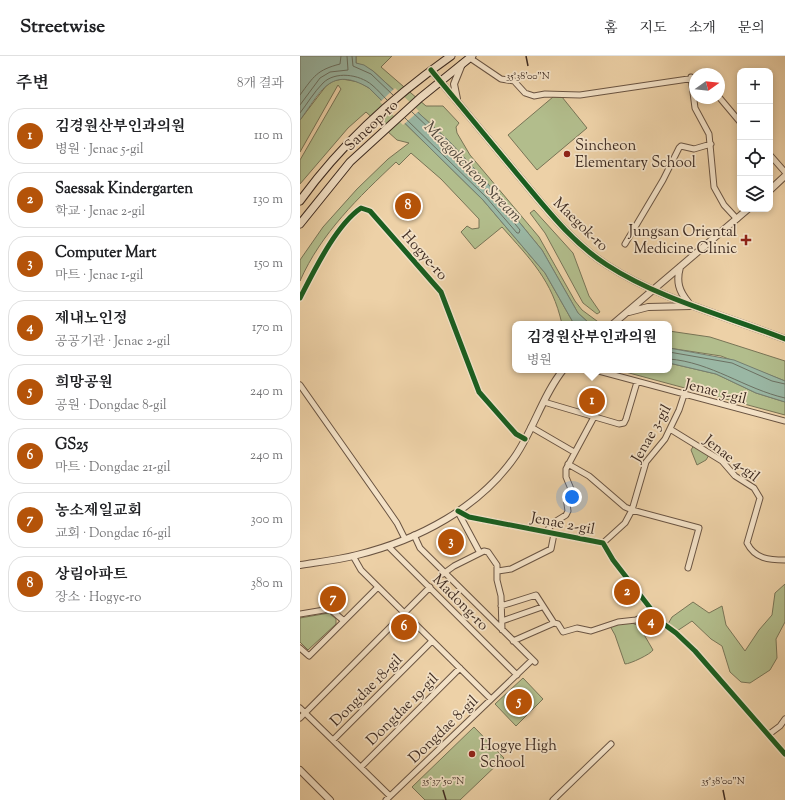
<!DOCTYPE html>
<html lang="ko">
<meta charset="utf-8">
<style>
body{margin:0;font-family:"Sorts Mill Goudy","Noto Serif KR",serif;background:#f6f6f6;color:#202124}
.controls{position:absolute;right:12px;top:12px;display:grid;overflow:hidden;border-radius:8px;box-shadow:0 2px 6px #0003}
.controls button{width:36px;height:36px;display:grid;place-items:center;padding:0;border:0;border-bottom:1px solid #e0e0e0;background:#fff;color:#202124;font:20px sans-serif}
.compass{position:absolute;left:389px;top:12px;width:36px;height:36px;border-radius:50%;background:#fff;box-shadow:0 2px 6px #0003;rotate:75deg}
.you{position:absolute;left:272px;top:441px;width:14px;height:14px;margin:-10px;border:3px solid #fff;border-radius:50%;background:#1a73e8;box-shadow:0 0 0 6px #1a73e833}
.badge{display:grid;place-items:center;width:26px;height:26px;border-radius:50%;background:#b45309;color:#fff;font-size:13px;font-weight:700}
.pin{position:absolute;translate:-50% -50%;border:2px solid #fff;box-shadow:0 1px 4px #0006}
.popup{position:absolute;left:212px;top:265px;width:160px;height:52px;box-sizing:border-box;display:grid;place-content:center;border-radius:8px;background:#fff;filter:drop-shadow(0 1px 3px #0005);font-size:13px;white-space:nowrap;color:#757577}
.popup b{font-size:15px;color:#202124}
.popup::after{content:'';position:absolute;left:50%;top:100%;margin-left:-8px;border:8px solid transparent;border-top-color:#fff}
.list{margin:0;padding:0;list-style:none}
h2{display:flex;justify-content:space-between;align-items:center;height:52px;margin:0;padding:0 16px;font-size:17px}
h2 small{font-size:13px;font-weight:400;color:#757577}
.list li{display:grid;grid-template-columns:26px 1fr auto;gap:12px;align-items:center;box-sizing:border-box;height:56px;margin:0 8px 8px;padding:0 8px;border:1px solid #e0e0e0;border-radius:16px}
.list b{display:block;font-size:15px;white-space:nowrap}
.list p{margin:0;font-size:13px;white-space:nowrap;color:#757577}
.list em{font-size:13px;font-style:normal;color:#757577}
.icon{flex:none;width:22px;height:22px;fill:none;stroke:currentColor;stroke-width:2;stroke-linecap:round;stroke-linejoin:round}
.map{position:relative;flex:none;width:485px;height:744px;overflow:hidden}
header{display:flex;align-items:center;gap:24px;box-sizing:border-box;height:56px;padding:0 20px;background:#fff;border-bottom:1px solid #e0e0e0}
header strong{font-size:19px}
nav{display:flex;gap:22px;margin-inline-start:auto;font-size:14px}
main{display:flex}
aside{flex:1;background:#fff}
.map>svg:first-child{display:block}
</style>
<header>
<strong>Streetwise</strong>
<nav><a>홈</a><a>지도</a><a>소개</a><a>문의</a></nav>
</header>
<main>
<aside>
<h2>주변<small>8개 결과</small></h2>
<ul class="list">
<li><span class="badge">1</span><div><b>김경원산부인과의원</b><p>병원 · Jenae 5-gil</p></div><em>110 m</em></li>
<li><span class="badge">2</span><div><b>Saessak Kindergarten</b><p>학교 · Jenae 2-gil</p></div><em>130 m</em></li>
<li><span class="badge">3</span><div><b>Computer Mart</b><p>마트 · Jenae 1-gil</p></div><em>150 m</em></li>
<li><span class="badge">4</span><div><b>제내노인정</b><p>공공기관 · Jenae 2-gil</p></div><em>170 m</em></li>
<li><span class="badge">5</span><div><b>희망공원</b><p>공원 · Dongdae 8-gil</p></div><em>240 m</em></li>
<li><span class="badge">6</span><div><b>GS25</b><p>마트 · Dongdae 21-gil</p></div><em>240 m</em></li>
<li><span class="badge">7</span><div><b>농소제일교회</b><p>교회 · Dongdae 16-gil</p></div><em>300 m</em></li>
<li><span class="badge">8</span><div><b>상림아파트</b><p>장소 · Hogye-ro</p></div><em>380 m</em></li>
</ul>
</aside>
<div class="map">
<svg width="485" height="744" viewBox="0 0 485 744">
<rect width="100%" height="100%" fill="#edd1a7"/>
<filter id="stains"><feTurbulence type="fractalNoise" baseFrequency=".005" numOctaves="4"/><feColorMatrix values="0 0 0 0 .2 0 0 0 0 .09 0 0 0 0 .02 0 0 0 .5 -.17"/></filter>
<radialGradient id="worn" r=".72"><stop offset=".6" stop-color="#630" stop-opacity="0"/><stop offset="1" stop-color="#630" stop-opacity=".3"/></radialGradient>
<path fill="#b2bd8c" stroke="#787456" d="M56,0H92L81,11L126,50H143L159,67L156,71L157,77L170,99L239,181L275,245L282,254L301,268H290L278,257L242,194L184,123L148,84L73,15L56,7Z
M42,23L59,26L69,32L183,144L245,217L274,268H262C252,224 231,204 202,171L175,193L161,176L167,170L172,173L179,172V163L141,123L111,97L99,109L96,106C59,141 21,177 0,225V204L23,171L57,133L88,103L109,87L97,84L66,56L48,72L0,128V104L41,33L38,29L0,96V64L26,30L33,25Z
M253,41H262L287,72L237,114L208,79Z
M234,154L273,197L289,240L300,256L297,258L283,247L245,177L230,157Z
M369,275L410,281L485,305V325L421,300L369,292Z
M369,307L416,318L456,337L485,346V359L318,314H369Z
M394,389L409,399L406,404L397,409L391,394Z
M485,528V566L476,583L477,602L470,614L450,627L441,626L430,616L422,590L411,583L392,565L377,575L368,568L372,561L393,546L409,557L422,550L426,569L445,595L459,574L472,559L475,537Z
M29,557L36,563V568L8,594L0,586V562Z
M330,566L339,570L353,594C351,598 330,608 325,608L315,579L310,570Z
M223,622L243,643L216,670L195,648Z
M174,671L204,702L160,744H125L112,731Z"/>
<path fill="#9ab7a4" stroke="#757f70" d="M0,0H56V7L64,9L73,15L148,84L184,123L242,194L278,257L290,268H274L245,217L183,144L69,32C30,9 21,36 0,64Z
M369,292L434,304L485,325V346L456,337L416,318L369,307Z"/>
<path fill="#edd1a7" d="M95,32L119,55L103,69L80,46Z"/>
<g fill="none" stroke-linecap="round" stroke-linejoin="round">
<path stroke="#6c7162" stroke-width="1" d="M52,0L53,10L71,18L93,39
M0,39C14,20 17,14 40,8L41,0
M0,49L20,22L30,16L48,14L47,0
M0,57C7,48 14,36 23,27C35,15 59,18 72,29C77,33 82,39 87,44
M105,62L186,141L217,177H219L220,174C186,132 151,92 112,56
M369,296L432,307L472,325L485,328
M369,303C411,306 445,333 485,342"/>
<g stroke="#6a5442" stroke-width="7">
<path id="minor" d="M170,2L201,23L214,25L225,37L234,40L245,38L280,39L395,22
M391,21L395,52L409,78L414,131L424,149L437,163
M419,41L440,66
M470,99L485,116
M325,188L363,124L379,92L381,90L394,93L411,88
M0,242C14,215 36,169 61,152L70,155L141,236L179,336L216,378L225,383
M295,314L485,365
M0,329L88,454L97,467L105,483
M244,346L319,368L324,367L326,363L337,326
M231,371L274,396
M370,373L422,405L435,420L454,432L460,442L447,487C455,503 469,504 485,504
M268,408L289,420L325,451L332,454L399,472L388,512
M158,455L169,461L303,487L313,504L361,566L376,577L395,595L485,698
M158,456L180,497
M246,476L253,467L266,459L268,455L266,441L271,433L266,421V413L294,361
M114,479L120,492L235,606
M303,487L325,467L332,454L346,406L365,383L379,354L384,339
M88,490L217,619
M53,500L61,514L191,643
M198,515L211,513L251,493L254,478
M143,518L154,510L184,495L188,496L197,509V524L201,540L202,574
M201,550L236,539L254,567
M0,558L30,553L44,565
M202,565L242,551
M213,585L254,567L258,568L263,576L277,572L291,575L318,566L336,564L353,556
M0,592L9,600L78,531
M0,652L90,740
M0,662L130,531
M468,679L480,670L485,663
M33,684L132,585
M61,711L160,612
M86,744L232,604
M253,744L311,688"/>
</g>
<g stroke="#6a5442" stroke-width="8">
<path id="tertiary" d="M131,14C160,49 189,84 218,119C245,151 271,186 307,209C359,243 426,260 485,283
M157,43L154,28L162,8
M470,134L485,120
M380,211C376,226 379,235 388,246
M329,256L348,251L391,250
M313,268L448,153
M0,509C19,506 38,504 57,499C118,484 180,452 216,399C234,372 243,339 263,314
M0,714L30,744"/>
</g>
<g stroke="#3e2b21" stroke-width="9">
<path id="secondary" d="M0,145C41,88 94,40 151,0
M0,168L50,106L120,42L172,0"/>
</g>
<use href="#minor" stroke="#f3e1c6" stroke-width="5"/>
<use href="#tertiary" stroke="#f3e1c6" stroke-width="6"/>
<use href="#secondary" stroke="#f3e1c6" stroke-width="7"/>
<g stroke="#f3e1c6" stroke-width="8">
<path id="cycleway" d="M131,14C160,49 189,84 218,119C245,151 271,186 307,209C359,243 426,260 485,283
M0,242C14,215 36,169 61,152L70,155L141,236L179,336L216,378L225,383
M158,455L169,461L303,487L313,504L361,566L376,577L395,595L485,698"/>
</g>
<use href="#cycleway" stroke="#1b5e20" stroke-width="5"/>
</g>
<path fill="none" stroke="#3e2b21" stroke-width="1.5" d="M226,0L228,10M143,734L146,744M423,734L425,744"/>
<g fill="#8f2418" stroke="#f3e1c6" stroke-width="1.5">
<circle cx="267" cy="98" r="4"/>
<path d="M444 178h4v4h4v4h-4v4h-4v-4h-4v-4h4z"/>
<circle cx="172" cy="698" r="4"/>
</g>
<g text-anchor="middle" stroke-width="3.5" stroke-linejoin="round" paint-order="stroke">
<g font-size="15" fill="#3e2b21" stroke="#f3e1c6">
<text transform="translate(71 69) rotate(-43)" y="5">Saneop-ro</text>
<text transform="translate(281 168) rotate(44)" y="5">Maegok-ro</text>
<text transform="translate(125 199) rotate(48)" y="5">Hogye-ro</text>
<text transform="translate(416 335) rotate(14)" y="5">Jenae 5-gil</text>
<text transform="translate(351 377) rotate(-60)" y="5">Jenae 3-gil</text>
<text transform="translate(432 402) rotate(38)" y="5">Jenae 4-gil</text>
<text transform="translate(263 467) rotate(11)" y="5">Jenae 2-gil</text>
<text transform="translate(161 546) rotate(45)" y="5">Madong-ro</text>
<text transform="translate(66 634) rotate(-45)" y="5">Dongdae 18-gil</text>
<text transform="translate(102 653) rotate(-45)" y="5">Dongdae 19-gil</text>
<text transform="translate(143 673) rotate(-44)" y="5">Dongdae 8-gil</text>
</g>
<g font-size="15" fill="#3e2b21" stroke="#f3e1c6" text-anchor="start">
<text x="275" y="94">Sincheon<tspan x="275" dy="17">Elementary School</tspan></text>
<text x="437" y="180" text-anchor="end">Jungsan Oriental<tspan x="437" dy="17">Medicine Clinic</tspan></text>
<text x="180" y="694">Hogye High<tspan x="180" dy="17">School</tspan></text>
</g>
<g font-size="16" font-style="italic" fill="#50473b" stroke="#f3e1c6">
<text transform="translate(174 115) rotate(46)" y="6">Maegokcheon Stream</text>
</g>
</g>
<g font-size="10" text-anchor="middle" fill="#3e2b21" stroke="#f3e1c6" stroke-width="3.5" stroke-linejoin="round" paint-order="stroke">
<text x="228" y="23">35°38'00"N</text>
<text x="143" y="728">35°37'50"N</text>
<text x="423" y="728">35°38'00"N</text>
</g>
<rect width="100%" height="100%" filter="url(#stains)"/>
<rect width="100%" height="100%" fill="url(#worn)"/>
</svg>
<div class="controls">
<button>+</button>
<button>−</button>
<button><svg class="icon" aria-label="locate" viewBox="0 0 24 24"><circle cx="12" cy="12" r="6"/><path d="M12 2v4M12 18v4M2 12h4M18 12h4"/></svg></button>
<button><svg class="icon" aria-label="layers" viewBox="0 0 24 24"><path d="M12 4l9 5-9 5-9-5zM3 14l9 5 9-5"/></svg></button>
</div>
<svg class="compass" viewBox="-18 -18 36 36"><path d="M0-13l5 13h-10z" fill="#e53935"/><path d="M0 13l5-13h-10z" fill="#757577"/></svg>
<div class="you"></div>
<div class="pin badge" style="left:292px;top:345px">1</div>
<div class="popup"><b>김경원산부인과의원</b>병원</div>
<div class="pin badge" style="left:327px;top:536px">2</div>
<div class="pin badge" style="left:151px;top:486px">3</div>
<div class="pin badge" style="left:351px;top:566px">4</div>
<div class="pin badge" style="left:219px;top:646px">5</div>
<div class="pin badge" style="left:104px;top:571px">6</div>
<div class="pin badge" style="left:33px;top:543px">7</div>
<div class="pin badge" style="left:108px;top:150px">8</div>
</div>
</main>
